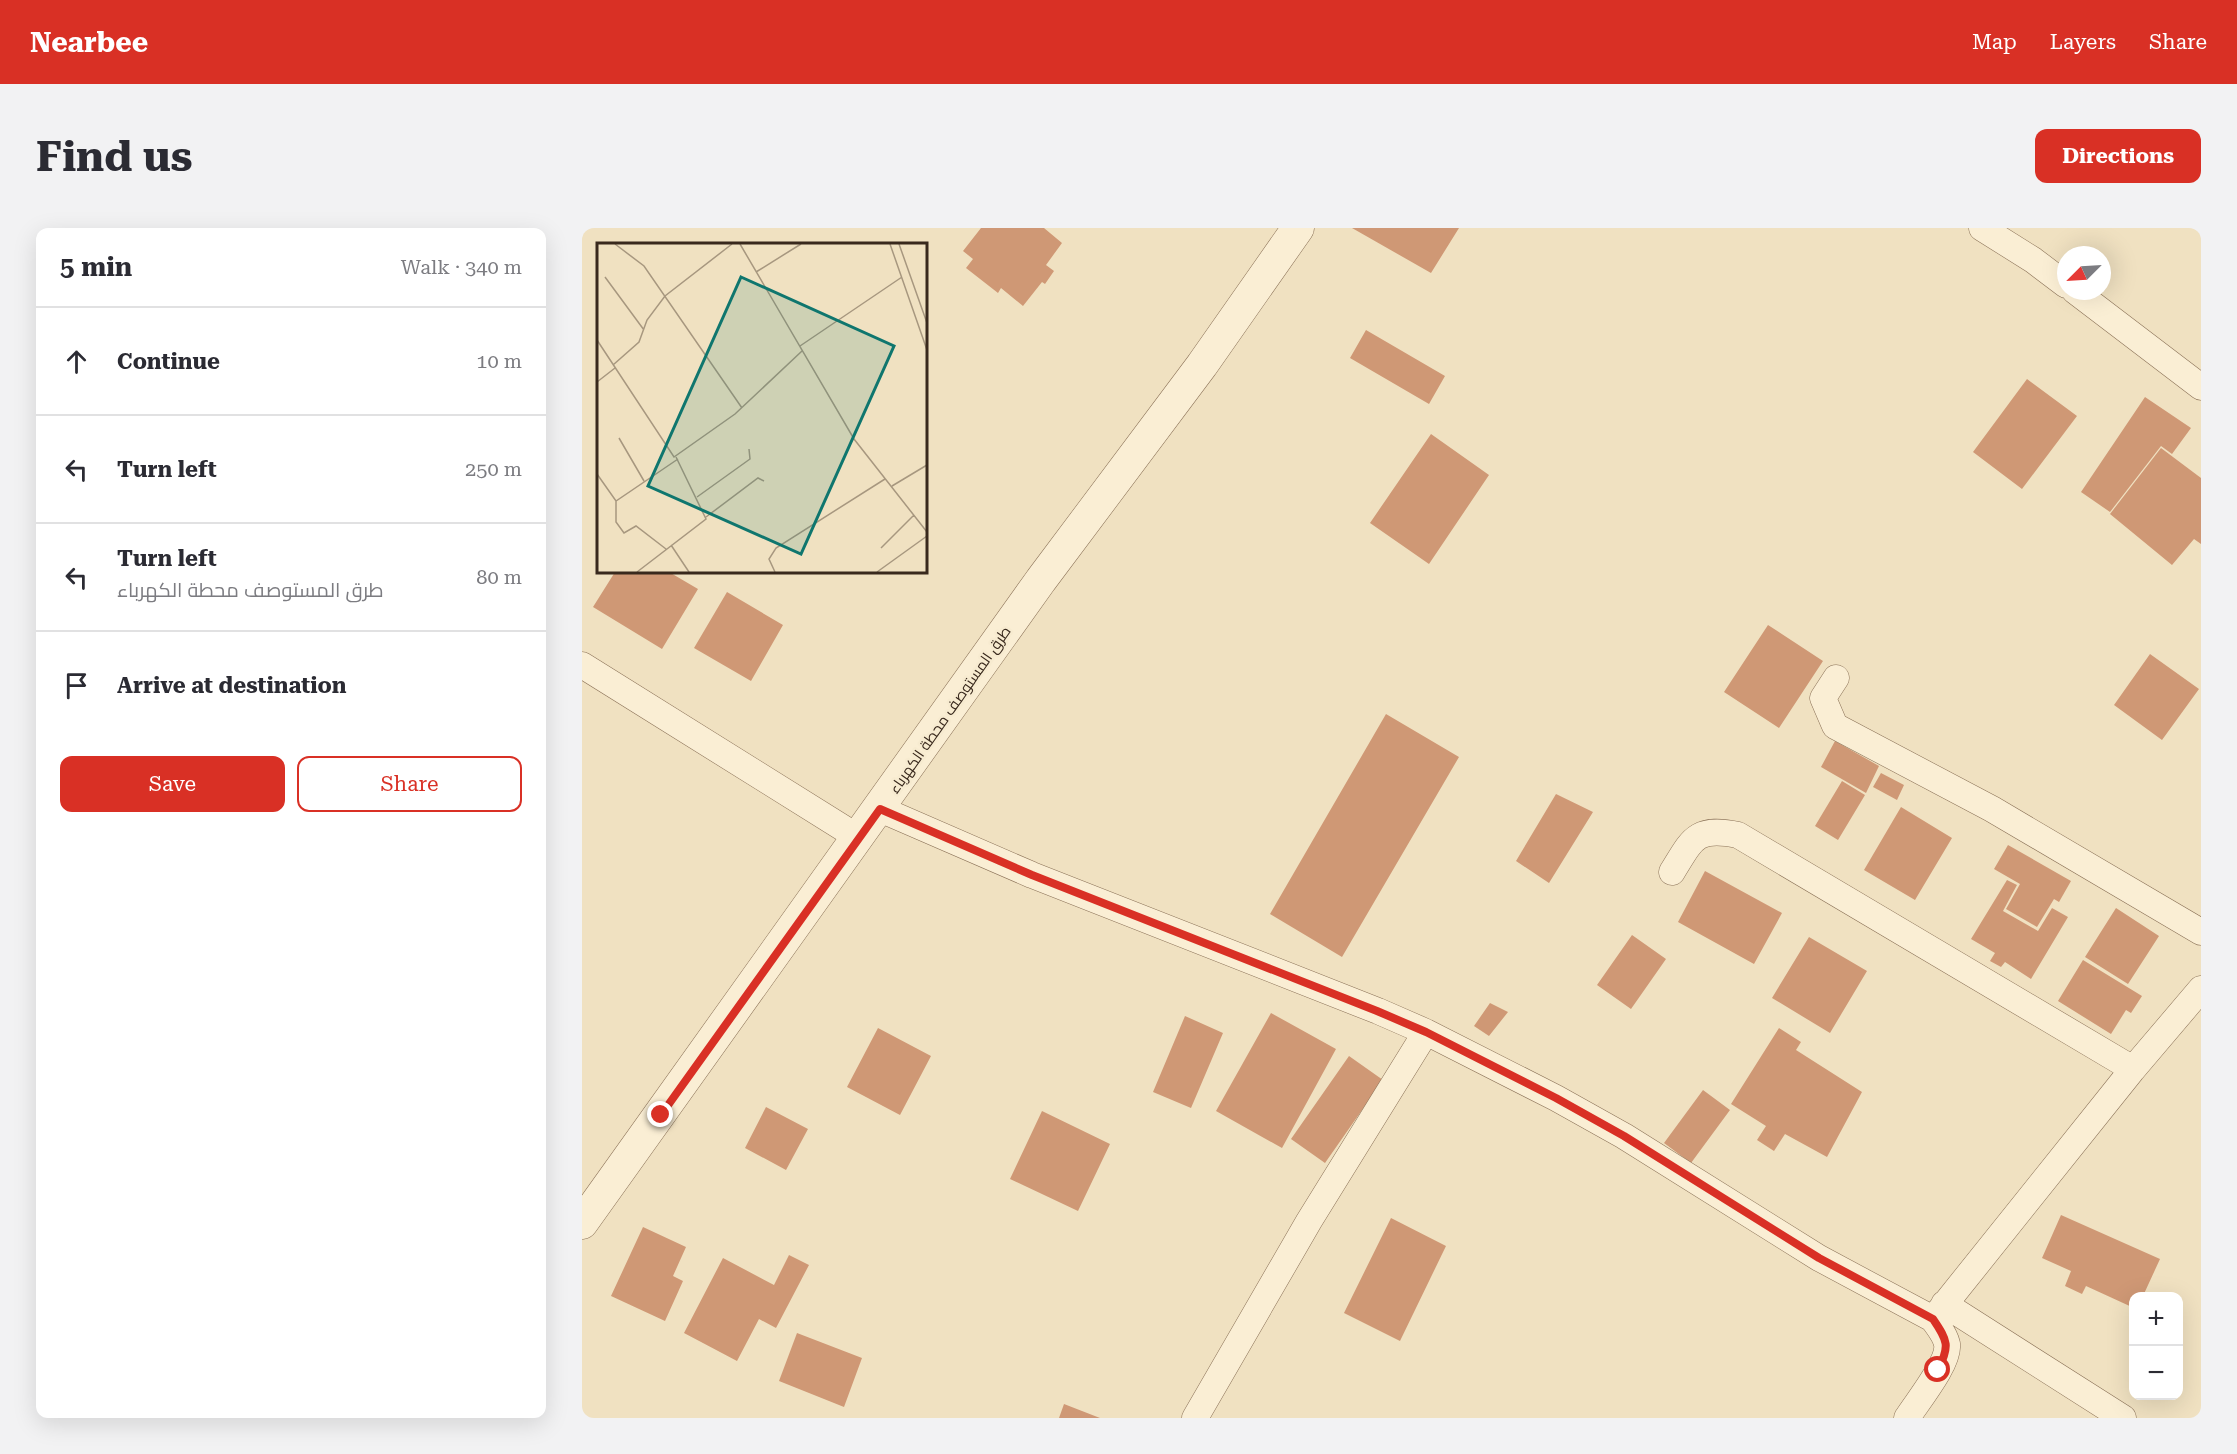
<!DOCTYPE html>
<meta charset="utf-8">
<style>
body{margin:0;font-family:"Roboto Serif",Cairo,serif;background:#f2f2f3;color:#2b2b33}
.controls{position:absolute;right:18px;bottom:18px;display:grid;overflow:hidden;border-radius:12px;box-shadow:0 6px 24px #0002}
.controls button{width:54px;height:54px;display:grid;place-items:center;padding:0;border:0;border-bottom:2px solid #e1e1e2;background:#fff;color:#2b2b33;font:30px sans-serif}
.compass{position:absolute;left:1475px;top:18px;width:54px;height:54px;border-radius:50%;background:#fff;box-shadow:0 6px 24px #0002;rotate:246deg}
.stop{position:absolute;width:18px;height:18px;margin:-14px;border:4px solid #d93025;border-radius:50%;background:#fff}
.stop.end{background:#d93025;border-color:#fff;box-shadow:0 2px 6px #0008}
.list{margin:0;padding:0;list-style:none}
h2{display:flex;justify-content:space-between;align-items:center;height:78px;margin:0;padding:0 24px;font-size:26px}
h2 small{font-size:20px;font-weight:400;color:#7c7c81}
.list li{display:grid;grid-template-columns:39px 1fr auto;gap:18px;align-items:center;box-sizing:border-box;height:108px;padding:0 24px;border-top:2px solid #e1e1e2}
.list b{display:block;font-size:22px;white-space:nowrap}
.list p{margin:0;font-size:20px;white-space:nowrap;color:#7c7c81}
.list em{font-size:20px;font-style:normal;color:#7c7c81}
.actions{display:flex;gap:12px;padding:18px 24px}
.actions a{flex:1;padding:14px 0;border:2px solid #d93025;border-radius:12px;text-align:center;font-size:21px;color:#d93025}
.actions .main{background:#d93025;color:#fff}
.icon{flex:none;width:33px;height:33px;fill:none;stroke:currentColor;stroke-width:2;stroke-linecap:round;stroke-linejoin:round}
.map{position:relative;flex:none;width:1619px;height:1190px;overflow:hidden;border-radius:12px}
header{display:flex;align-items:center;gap:36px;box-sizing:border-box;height:84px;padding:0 30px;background:#d93025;color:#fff}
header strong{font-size:28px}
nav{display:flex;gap:33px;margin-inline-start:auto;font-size:21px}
.intro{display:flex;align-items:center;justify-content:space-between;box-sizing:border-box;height:144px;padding:0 36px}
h1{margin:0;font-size:42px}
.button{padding:15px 27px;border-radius:12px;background:#d93025;color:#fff;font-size:21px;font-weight:700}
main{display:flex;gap:36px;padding:0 36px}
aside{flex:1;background:#fff;border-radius:12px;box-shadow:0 6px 24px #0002}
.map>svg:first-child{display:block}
</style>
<header>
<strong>Nearbee</strong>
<nav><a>Map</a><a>Layers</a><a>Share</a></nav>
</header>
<div class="intro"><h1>Find us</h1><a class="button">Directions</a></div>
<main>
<aside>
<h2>5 min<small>Walk · 340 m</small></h2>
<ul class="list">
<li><svg class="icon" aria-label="ahead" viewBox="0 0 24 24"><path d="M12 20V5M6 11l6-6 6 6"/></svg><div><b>Continue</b></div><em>10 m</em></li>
<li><svg class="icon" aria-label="left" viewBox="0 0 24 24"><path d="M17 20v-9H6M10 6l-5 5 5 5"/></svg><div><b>Turn left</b></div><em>250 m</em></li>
<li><svg class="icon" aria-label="left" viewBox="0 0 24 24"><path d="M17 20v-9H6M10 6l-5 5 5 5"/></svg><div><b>Turn left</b><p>طرق المستوصف محطة الكهرباء</p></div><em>80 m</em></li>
<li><svg class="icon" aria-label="arrive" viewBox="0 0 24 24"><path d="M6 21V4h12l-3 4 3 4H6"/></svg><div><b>Arrive at destination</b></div></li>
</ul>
<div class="actions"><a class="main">Save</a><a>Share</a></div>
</aside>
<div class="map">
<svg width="1619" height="1190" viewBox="0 0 1619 1190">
<rect width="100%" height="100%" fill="#f0e1c1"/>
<path fill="#cf9875" d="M399,0H462L480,15L464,37L472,43L463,56L460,54L441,78L419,60L416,65L384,40L391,31L381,23Z
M770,0H877L849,45Z
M784,102L863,148L847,176L768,130Z
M1445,151L1495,188L1440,261L1391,224Z
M1563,169L1609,200L1590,226L1579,218L1528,284L1499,264Z
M849,206L907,247L847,336L788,295Z
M1579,220L1619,250V316L1612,311L1590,337L1528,286Z
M33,344H87L116,361L80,421L11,379Z
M145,364L201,397L169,453L112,420Z
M1186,397L1241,433L1197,500L1142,464Z
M1568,426L1617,461L1580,512L1532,477Z
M804,486L877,529L760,729L688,686Z
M1253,513L1297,538L1284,565L1239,539Z
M1299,545L1322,557L1315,572L1291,559Z
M1260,553L1283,567L1256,612L1233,598Z
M974,566L1011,584L967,655L934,633Z
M1319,579L1370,610L1333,672L1282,642Z
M1426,617L1489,653L1477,674L1472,671L1455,699L1424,681L1438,656L1412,641Z
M1123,643L1200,685L1172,736L1096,694Z
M1425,652L1435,657L1421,683L1456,703L1470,680L1486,689L1449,751L1423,734L1419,739L1408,733L1413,725L1389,711Z
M1534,680L1577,708L1546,756L1503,729Z
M1050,707L1084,731L1049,781L1015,757Z
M1227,709L1285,743L1248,805L1190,770Z
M1501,732L1560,768L1549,785L1544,782L1529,806L1476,773Z
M908,775L926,784L907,808L892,798Z
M689,785L754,821L700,920L634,883Z
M603,788L641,805L609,880L571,864Z
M296,800L349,828L318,887L265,859Z
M1197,800L1219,814L1214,822L1280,864L1245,929L1203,906L1192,923L1175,912L1184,898L1149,876Z
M767,828L801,852L743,935L709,911Z
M1121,862L1148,882L1109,935L1082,915Z
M184,879L226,901L204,942L163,920Z
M460,883L528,916L496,983L428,951Z
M1479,987L1578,1031L1561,1068H1552V1080L1504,1058L1500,1066L1483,1058L1489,1043L1460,1030Z
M809,990L864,1018L818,1113L762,1085Z
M61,999L104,1019L91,1048L101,1053L83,1093L29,1068Z
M207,1027L227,1037L194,1100L177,1091L155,1133L102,1105L141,1030L192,1057Z
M215,1105L280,1130L262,1179L197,1153Z
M482,1176L518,1190H477Z"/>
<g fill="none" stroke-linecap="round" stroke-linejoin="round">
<g stroke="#8a7157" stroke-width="27">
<path id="minor" d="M1400,0L1451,32L1484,57
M1493,63L1619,159
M0,437L277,610
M1254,450L1241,470L1253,498L1410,581L1619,704
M298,581L450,647L796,783L844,804L974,870L1042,908L1237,1030L1351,1091C1356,1099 1363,1106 1365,1116C1368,1134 1335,1174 1325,1190
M1090,644C1110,612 1113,598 1156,607L1551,841
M1362,1076L1541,1190
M1351,1091L1551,841L1619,761
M613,1190L727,993L844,804"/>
</g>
<g stroke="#8a7157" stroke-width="33">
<path id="tertiary" d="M0,995L459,352L620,137L716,0"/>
</g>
<use href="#minor" stroke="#faeed4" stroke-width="26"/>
<use href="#tertiary" stroke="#faeed4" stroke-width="32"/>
</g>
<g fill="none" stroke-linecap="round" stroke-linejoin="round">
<path stroke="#d93025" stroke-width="8" d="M79,887L298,581L450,647L795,783L844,804L974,870L1042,908L1237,1030L1351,1091C1366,1113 1368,1118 1356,1142"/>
</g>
<g text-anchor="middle" stroke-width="5" stroke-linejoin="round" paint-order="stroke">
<g font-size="15" fill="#39291d" stroke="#f7ebd0">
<text transform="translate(368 482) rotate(-55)" y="5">طرق المستوصف محطة الكهرباء</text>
</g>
</g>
<g transform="translate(15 15)">
<rect width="330" height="330" fill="#f0e1c1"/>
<path fill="none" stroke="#a7977f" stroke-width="1.5" d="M18,1L47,23L145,165M143,1L257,196L330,289M293,1L330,107M302,1L330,80M159,29L204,1M8,34L47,87M0,97L77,214L138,171L205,108M203,103L305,34M16,122L42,99L50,77L68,53L135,1M0,139L18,125M22,195L47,238M0,231L19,258L81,216M295,243L330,222M100,254L153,216L152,206M19,258V279L27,290L39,283L69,306M109,274L161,235L167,238M74,302L92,329M284,305L317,272M40,329L109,276L79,214M178,329L172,316L179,305L288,236M280,329L330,293"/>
<path fill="#0f766e" fill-opacity="0.15" stroke="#0f766e" stroke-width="3" d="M144,34L297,103L204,311L51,243Z"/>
<rect width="330" height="330" fill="none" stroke="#39291d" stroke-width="3"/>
</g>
</svg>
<div class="controls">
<button>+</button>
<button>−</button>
</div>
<svg class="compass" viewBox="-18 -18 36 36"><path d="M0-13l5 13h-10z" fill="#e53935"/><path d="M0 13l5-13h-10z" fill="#7c7c81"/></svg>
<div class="stop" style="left:1356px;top:1142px"></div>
<div class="stop end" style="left:79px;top:887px"></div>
</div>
</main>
